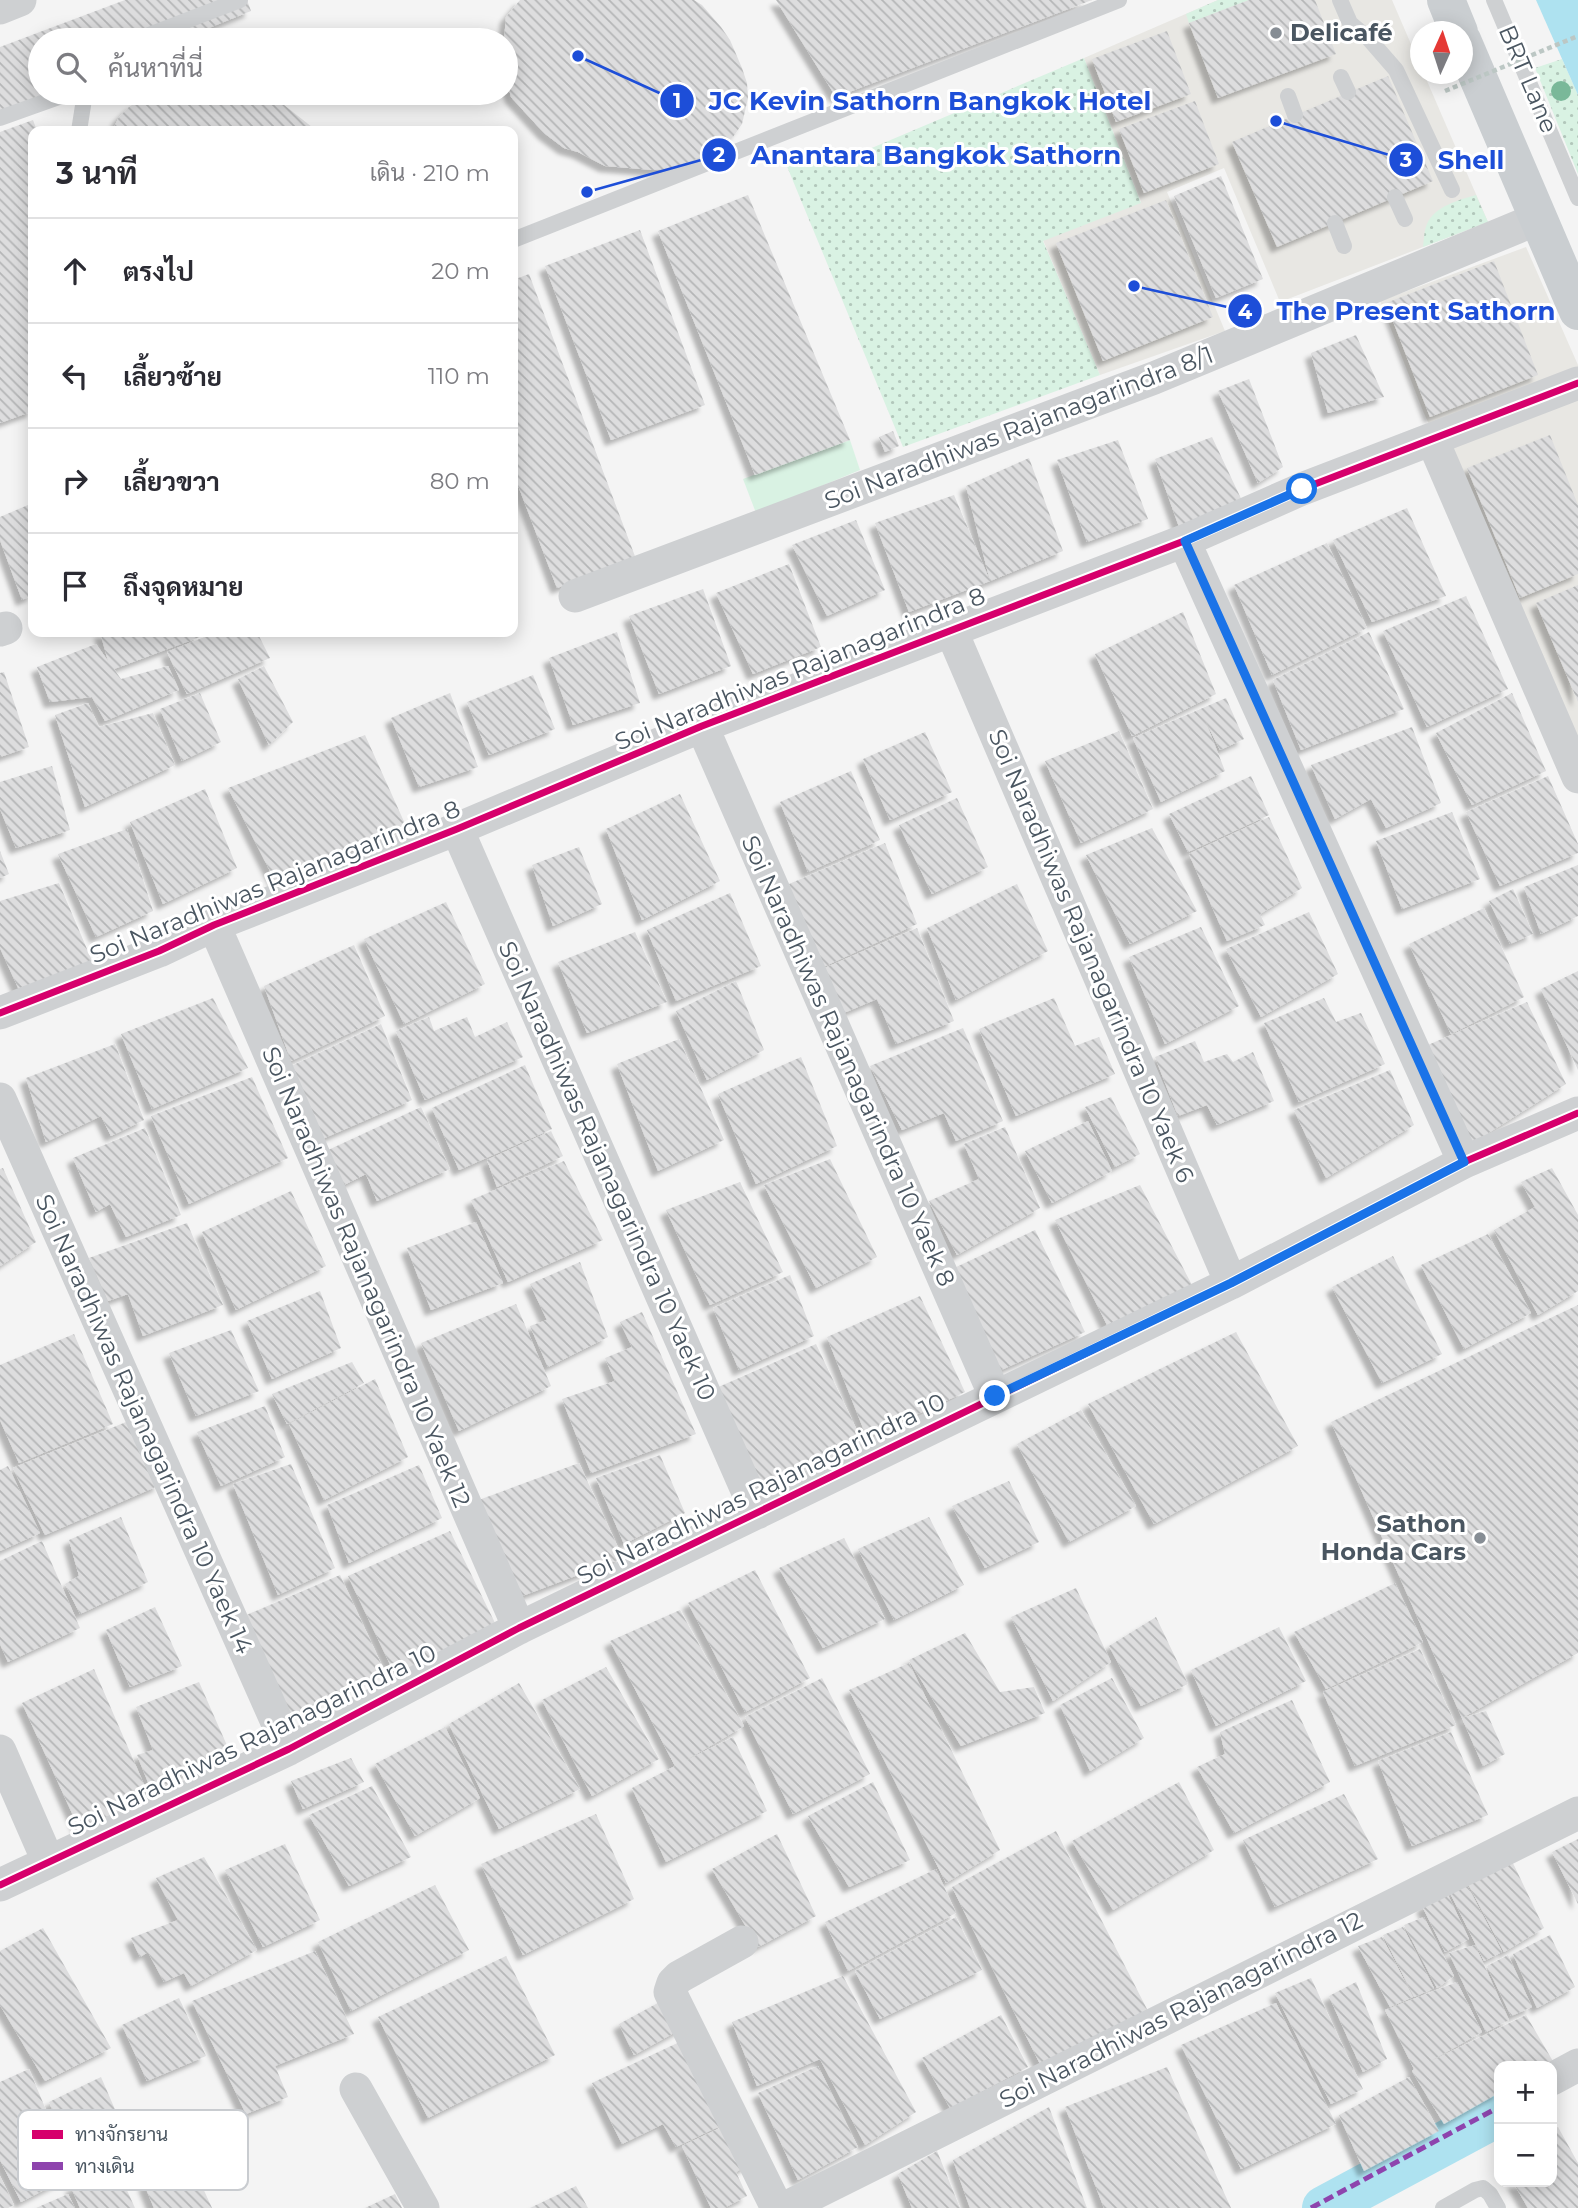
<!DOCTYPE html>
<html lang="th">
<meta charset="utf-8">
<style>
body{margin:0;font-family:Montserrat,Sarabun,sans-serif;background:#f7f7f7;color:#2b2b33}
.controls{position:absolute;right:21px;bottom:21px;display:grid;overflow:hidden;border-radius:14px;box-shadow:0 4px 18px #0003}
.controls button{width:63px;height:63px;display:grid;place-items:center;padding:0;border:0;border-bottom:2px solid #e1e1e2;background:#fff;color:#2b2b33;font:35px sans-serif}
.compass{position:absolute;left:1410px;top:21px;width:63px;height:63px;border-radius:50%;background:#fff;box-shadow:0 4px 18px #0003;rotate:3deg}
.stop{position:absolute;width:21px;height:21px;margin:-16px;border:5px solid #1a73e8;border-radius:50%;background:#fff}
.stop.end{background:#1a73e8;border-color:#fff;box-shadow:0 2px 7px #0008}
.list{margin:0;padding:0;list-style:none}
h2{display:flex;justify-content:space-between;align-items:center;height:91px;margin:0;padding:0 28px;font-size:30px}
h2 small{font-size:23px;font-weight:400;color:#7c7c81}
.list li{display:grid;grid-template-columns:46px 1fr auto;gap:21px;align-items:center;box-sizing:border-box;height:105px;padding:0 28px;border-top:2px solid #e1e1e2}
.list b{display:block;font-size:26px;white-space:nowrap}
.list em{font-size:23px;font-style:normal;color:#7c7c81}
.icon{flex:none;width:38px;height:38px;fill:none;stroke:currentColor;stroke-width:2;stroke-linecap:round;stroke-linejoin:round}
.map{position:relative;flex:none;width:1578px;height:2208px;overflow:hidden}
.search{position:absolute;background:#fff;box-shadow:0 4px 18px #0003;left:28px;top:28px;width:490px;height:77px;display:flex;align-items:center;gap:18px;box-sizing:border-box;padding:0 24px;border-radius:38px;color:#7c7c81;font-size:26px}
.panel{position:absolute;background:#fff;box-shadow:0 4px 18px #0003;left:28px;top:126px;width:490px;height:511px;border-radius:14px}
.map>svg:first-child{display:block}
</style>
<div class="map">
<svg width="1578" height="2208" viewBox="0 0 1578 2208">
<defs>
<pattern id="grass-dots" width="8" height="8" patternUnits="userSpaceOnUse" patternTransform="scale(1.75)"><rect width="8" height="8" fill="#d9f2e3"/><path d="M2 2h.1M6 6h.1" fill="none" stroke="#b2c7bb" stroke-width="1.8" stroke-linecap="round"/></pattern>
<pattern id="building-back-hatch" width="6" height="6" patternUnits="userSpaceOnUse" patternTransform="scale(1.75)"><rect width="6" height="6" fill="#ddddde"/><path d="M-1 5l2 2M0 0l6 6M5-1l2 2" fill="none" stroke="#b5b6b7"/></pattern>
<filter id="shadow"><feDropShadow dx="-6" dy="6" stdDeviation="2" flood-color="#0004"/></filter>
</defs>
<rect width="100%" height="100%" fill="#f4f4f4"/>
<path fill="#e8e7e3" d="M1218,0H1392L1420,65V74H1424L1488,222L1280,302L1224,168L1167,192L1225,331L1100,375L1043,240L1141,202L1084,58Z
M1526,247L1578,365V756L1423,411L1380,301Z"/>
<path fill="url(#grass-dots)" d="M1218,0H1249L1189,23L1186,14Z
M1084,58L1141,203L1043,241L1100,375L903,447L786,164L841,161Z
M1562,59L1578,95V174L1535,68Z
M1476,195L1488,222L1423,247C1424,240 1424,230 1427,224C1435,206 1459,200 1476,195Z"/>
<path fill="#d9f2e3" d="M850,440L860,470L756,513L743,479Z"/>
<path fill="#aee2f0" d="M1536,0H1578V95Z"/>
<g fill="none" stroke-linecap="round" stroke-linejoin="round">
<path stroke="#aee2f0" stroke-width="44" d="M1324,2208L1499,2114"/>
</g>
<path fill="url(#building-back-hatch)" filter="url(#shadow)" d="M125,0H247L251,11L179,40H40V93H49L0,113V47Z
M520,0H694L702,5L721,27L730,40L742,68L747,83L748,98L742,124L733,137L717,154L684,167L653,170L605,166L578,152L564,148L544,133L511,97L506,78V40H504L506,17Z
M776,0H1092L836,97Z
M1249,0H1315L1336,54L1218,98L1189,23Z
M1167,31L1191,94L1116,122L1092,59Z
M1388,76L1433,181L1277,247L1232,142Z
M151,93H263L274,97L317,131H112L119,117L129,107Z
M1195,101L1219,164L1144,193L1119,129Z
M33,120L37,131H33V411L0,423V132Z
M1221,176L1263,279L1216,298L1174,196Z
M748,195L850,440L755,475L658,231Z
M1166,200L1213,317L1103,361L1056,243Z
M640,230L705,405L611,440L545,266Z
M1494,261L1538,375L1430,417L1386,303Z
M529,274L636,559L557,588L513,472V280Z
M1356,335L1384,397L1328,413L1311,353Z
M1249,379L1283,467L1258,483L1218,391Z
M893,431L899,446L885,452L879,437Z
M1550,435L1578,505V574L1520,598L1467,468Z
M1212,437L1245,507L1184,541L1155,459Z
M1118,440L1148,519L1087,542L1057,460Z
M1029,458L1063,551L990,581L966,486Z
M954,495L990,581L909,612L875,523Z
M28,505L33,520V595L22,600L0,540V517Z
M1407,508L1446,596L1372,622L1333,540Z
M856,520L885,590L827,616L792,545Z
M1327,543L1367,628L1272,675L1234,585Z
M789,564L821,647L753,674L716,593Z
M1578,585V702L1536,603Z
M703,589L731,666L659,694L629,616Z
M1466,596L1508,689L1427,727L1383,631Z
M1183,612L1216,694L1132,736L1095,654Z
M100,632H198L200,637L114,669L121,679L168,666L179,690L105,721L92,697L50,702L37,667L96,644L108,661Z
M217,632H257L270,658L187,694L167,652Z
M617,632L640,703L573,725L549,658Z
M1369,632L1404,709L1301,750L1273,680Z
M264,666L293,722L269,745L238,679Z
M4,672L29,747L0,757V673Z
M533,675L555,729L489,755L467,702Z
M200,693L221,742L182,761L160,709Z
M450,693L478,767L419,787L391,718Z
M1512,693L1546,771L1472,805L1436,733Z
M1226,698L1244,739L1220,750L1205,720L1225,771L1161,802L1133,738Z
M88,703L99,727L153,713L175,765L85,807L55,715Z
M1412,727L1441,803L1386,828L1371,799L1335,819L1311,765Z
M1119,731L1153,809L1081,843L1045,761Z
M925,732L952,792L890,820L863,759Z
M365,735L406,826L277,885L228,788Z
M52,766L70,830L16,848L0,809V782Z
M851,771L880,840L808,872L780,802Z
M1251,776L1269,815L1188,852L1169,814Z
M1548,776L1578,844V853L1500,886L1466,812Z
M205,789L237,868L163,904L130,822Z
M680,794L720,881L642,920L606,829Z
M957,798L988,867L932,894L899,825Z
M1452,812L1480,879L1402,909L1376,841Z
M1269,817L1302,888L1260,914L1265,925L1227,941L1189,854Z
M1152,828L1197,911L1130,944L1086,855Z
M127,829L153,911L96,937L58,854Z
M885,843L917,924L821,968L789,884Z
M579,847L602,904L553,926L532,865Z
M0,851L9,874L0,878Z
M1578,865V916L1541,934L1524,887Z
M59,883L98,975L25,1003L0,948V901Z
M1017,884L1048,951L956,1000L927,928Z
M1513,889L1533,934L1510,944L1489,901Z
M730,893L761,966L676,1001L647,930Z
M446,902L485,984L404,1024L364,939Z
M1484,908L1524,997L1451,1034L1409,944Z
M1309,912L1338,974L1261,1017L1226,949Z
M1201,927L1239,1006L1165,1044L1129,957Z
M917,928L954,1021L896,1044L877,999L839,1015L820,970Z
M635,932L667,1002L587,1033L558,962Z
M354,945L385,1016L291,1061L264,986Z
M1578,971V1070L1541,989Z
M736,981L764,1050L707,1080L676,1011Z
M213,998L248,1068L152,1109L121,1034Z
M1054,998L1075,1046L1099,1037L1115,1074L1016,1116L979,1029Z
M1324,998L1336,1022L1361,1013L1385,1064L1299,1102L1264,1023Z
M1527,1002L1566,1084L1471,1144L1428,1045Z
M429,1017L434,1031L467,1017L475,1037L507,1022L523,1057L425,1100L396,1031Z
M381,1024L412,1100L320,1140L287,1068Z
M963,1028L1003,1121L956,1141L944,1113L902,1130L870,1066Z
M679,1039L724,1140L658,1171L617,1064Z
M1195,1041L1204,1062L1227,1054L1233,1062L1253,1052L1274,1101L1217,1125L1207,1105L1178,1116L1155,1057Z
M115,1044L144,1120L111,1136L101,1116L46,1142L26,1078Z
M801,1057L837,1146L756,1184L718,1094Z
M525,1065L552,1129L459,1170L432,1108Z
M1390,1070L1414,1125L1326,1178L1294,1110Z
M252,1077L288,1158L189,1204L151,1116Z
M1111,1097L1140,1154L1115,1167L1085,1107Z
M421,1107L450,1169L377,1201L366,1174L342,1186L326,1151Z
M1088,1121L1112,1171L1052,1203L1025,1151Z
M1005,1127L1040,1208L957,1255L929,1201L979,1179L964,1144Z
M145,1128L181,1215L126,1237L110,1204L96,1212L73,1158Z
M551,1131L563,1156L497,1187L487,1160Z
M830,1159L877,1257L816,1288L764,1185Z
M564,1161L603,1240L508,1282L471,1200Z
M3,1168L36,1242L0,1266V1169Z
M1552,1168L1578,1215V1291L1538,1315L1494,1230L1535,1207L1521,1182Z
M740,1182L783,1272L710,1305L666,1210Z
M1140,1185L1193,1287L1107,1325L1055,1220Z
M291,1191L326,1266L236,1310L202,1232Z
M476,1222L503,1283L431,1310L407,1248Z
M187,1223L223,1305L143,1336L128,1294L108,1301L89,1258Z
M1035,1230L1085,1332L999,1371L952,1269Z
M1488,1234L1531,1313L1464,1349L1421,1265Z
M1393,1256L1442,1354L1382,1383L1332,1287Z
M580,1262L608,1337L548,1367L530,1326L547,1320L530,1284Z
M790,1275L814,1336L739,1370L713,1308Z
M320,1291L341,1348L272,1379L247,1321Z
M920,1296L965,1392L867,1438L827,1337Z
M516,1304L551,1386L459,1431L421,1343Z
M1578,1305V1653L1462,1718L1331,1422Z
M642,1312L696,1434L591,1473L562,1399L615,1381L605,1358L632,1347L620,1322Z
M231,1330L259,1391L196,1416L169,1353Z
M1236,1332L1298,1446L1154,1524L1088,1404Z
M74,1334L113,1424L19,1463L0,1420V1365Z
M816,1344L864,1445L761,1495L714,1389Z
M352,1362L364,1383L287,1424L272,1394Z
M375,1379L408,1457L324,1500L289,1424Z
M265,1406L285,1457L221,1486L197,1432Z
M1081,1410L1136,1506L1069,1542L1017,1444Z
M131,1420L160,1485L45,1535L13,1468Z
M660,1455L685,1513L624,1544L596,1478Z
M579,1463L623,1558L517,1598L476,1501Z
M291,1464L335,1568L278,1595L233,1484Z
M419,1465L442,1518L349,1563L327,1505Z
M8,1466L40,1533L0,1551V1470Z
M1009,1481L1039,1542L985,1568L952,1506Z
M121,1517L148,1582L80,1614L65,1584L79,1576L69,1540Z
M929,1517L964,1585L894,1620L858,1549Z
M450,1531L496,1625L397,1679L348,1576Z
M844,1538L885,1619L823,1648L779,1568Z
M42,1541L80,1628L8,1662L0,1644V1561Z
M755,1570L810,1678L745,1712L688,1603Z
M340,1575L384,1670L286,1717L244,1616Z
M1395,1583L1423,1642L1326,1689L1294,1632Z
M1076,1588L1111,1662L1053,1701L1011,1617Z
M155,1607L182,1666L130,1687L106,1630Z
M680,1610L744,1726L683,1762L733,1737L767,1811L666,1862L632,1788L675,1766L610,1641Z
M1156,1617L1188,1684L1141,1706L1109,1646Z
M1279,1627L1306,1681L1216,1726L1191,1670Z
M965,1633L1000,1692L1034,1687L1045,1713L961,1746L909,1660Z
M1420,1649L1456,1725L1355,1766L1323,1692Z
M909,1663L1000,1850L946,1883L849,1690Z
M606,1667L659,1759L592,1796L542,1700Z
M94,1669L152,1803L86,1844L22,1703Z
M822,1678L870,1774L793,1814L745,1717Z
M1112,1678L1144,1738L1090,1771L1060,1705Z
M199,1682L229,1750L152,1792L137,1755L153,1750L136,1707Z
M519,1683L580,1789L499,1829L449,1724Z
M1292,1700L1330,1782L1234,1833L1197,1767L1225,1754L1220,1732Z
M1486,1711L1505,1754L1483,1766L1462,1718Z
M445,1727L480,1798L415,1836L375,1764Z
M1451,1732L1488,1815L1412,1846L1378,1761Z
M351,1758L364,1782L303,1809L291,1781Z
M873,1782L910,1860L849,1887L808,1816Z
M1179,1782L1214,1850L1113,1910L1072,1841Z
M372,1786L411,1857L349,1886L309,1815Z
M1344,1794L1378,1859L1275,1907L1243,1840Z
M596,1814L634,1899L523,1955L481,1864Z
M1056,1831L1150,2015L1043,2070L952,1887Z
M777,1834L816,1916L758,1947L712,1869Z
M1578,1839V1904L1552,1852Z
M285,1844L320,1920L263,1947L225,1870Z
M204,1857L257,1950L191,1986L184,1973L164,1982L148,1952L140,1957L131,1938L178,1920L156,1878Z
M1511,1859L1544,1928L1504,1952L1467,1882Z
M936,1869L956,1913L848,1971L825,1922Z
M1466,1883L1502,1952L1484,1961L1449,1891Z
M435,1885L469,1950L351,2011L318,1942Z
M1447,1893L1469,1939L1445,1952L1422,1906Z
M956,1917L982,1970L880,2019L855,1971Z
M1424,1917L1454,1976L1437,1988L1404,1925Z
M1403,1927L1434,1988L1414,1997L1383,1935Z
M43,1928L111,2048L45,2081L0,2005V1951Z
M1550,1935L1575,1987L1537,2008L1513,1954Z
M1382,1937L1413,1997L1390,2007L1358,1946Z
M1475,1945L1509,2020L1486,2032L1449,1953Z
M315,1951L354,2034L275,2066L288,2097L246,2114L192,2001Z
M1508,1955L1532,2007L1511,2016L1487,1966Z
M506,1956L555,2055L428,2118L378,2017Z
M843,1976L916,2112L865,2145L820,2059L757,2086L732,2022Z
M1311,1978L1363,2089L1331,2104L1275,1993Z
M1356,1982L1387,2059L1363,2072L1329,1996Z
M1457,1982L1482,2032L1427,2063L1526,2015L1554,2063L1548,2066H1499V2093L1444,2124L1412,2071L1414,2069L1385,2010Z
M179,1998L206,2056L147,2081L122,2025Z
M667,1998L683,2028L634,2055L619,2024Z
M1276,2003L1336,2124L1241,2169L1181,2045Z
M1001,2015L1028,2067L950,2108L922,2058Z
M686,2039L726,2123L676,2147L663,2124L622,2144L592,2083Z
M818,2066L858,2147L798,2180L758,2093Z
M1167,2067L1231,2208H1104L1065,2107Z
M29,2069L73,2175L21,2202L0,2160V2082Z
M101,2077L129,2142L77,2169L49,2102Z
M1409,2077L1439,2131L1364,2171L1339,2115Z
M1049,2107L1087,2208H970L953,2160Z
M731,2123L751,2163L736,2172L747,2196L724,2208H711L682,2146Z
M1558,2127L1578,2163V2208H1528L1513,2182H1552V2130Z
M937,2151L960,2208H912L898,2174Z
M191,2162L212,2208H154L144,2184Z
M116,2166L135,2208H80L71,2187Z
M0,2176L14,2205L8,2208H0Z
M576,2186L588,2208H530Z
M68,2194L75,2208H36Z
M395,2194L402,2208H365Z"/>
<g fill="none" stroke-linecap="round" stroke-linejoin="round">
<path stroke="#ced0d2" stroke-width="16" d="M1340,0L1350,23L1369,39L1396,70L1452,190
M1494,0L1578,198
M136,40L240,0
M1341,77L1348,92
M1288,96L1295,115
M0,118L70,93
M79,131L85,93
M1395,197L1405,219
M1335,223L1344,246
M513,240L1119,0
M1443,2208L1475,2190L1483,2188L1490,2194L1498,2208"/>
<path stroke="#ced0d2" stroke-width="33" d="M0,8L20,0
M1432,439L1578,777
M1184,541L1464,1162
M575,596L1154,378L1537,219
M0,630L6,628
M951,630L1231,1283
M702,726L995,1396
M457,829L757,1513
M214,925L519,1628
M0,1013L159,951L214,925L457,829L702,726L1184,541L1302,489L1578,383
M0,1099L289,1749
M0,1751L48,1861
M0,1885L289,1749L519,1628L1231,1283L1464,1162L1578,1113
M742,1942L679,1977L673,1983L670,1992L777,2208
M1552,2079L1578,2065
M356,2089L423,2208
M785,2208L1578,1813"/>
<path stroke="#caced1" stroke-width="38" d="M1446,0L1459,32
M1462,40L1578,311"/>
<path stroke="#bcc7c4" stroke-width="4.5" stroke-dasharray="5 3.5" stroke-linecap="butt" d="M1445,91L1578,36"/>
<path stroke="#8e44ad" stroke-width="5" stroke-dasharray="10 5" stroke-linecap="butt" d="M1311,2208L1499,2107"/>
<g stroke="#fff" stroke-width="11">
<path id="cycleway" d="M0,1013L159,951L214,925L457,829L702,726L1184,541L1302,489L1578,383
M0,1885L289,1749L519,1628L1231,1283L1464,1162L1578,1113"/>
</g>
<use href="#cycleway" stroke="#d6006c" stroke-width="7"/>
</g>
<circle fill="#7ab899" cx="1561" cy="91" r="10"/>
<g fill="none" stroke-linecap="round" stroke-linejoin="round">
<path stroke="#1a73e8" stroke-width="9" d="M995,1396L1231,1283L1464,1162L1185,541L1302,489"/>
</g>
<g fill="#868d94" stroke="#fff" stroke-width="2.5">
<circle cx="1276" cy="33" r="7"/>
<circle cx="1480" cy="1538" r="7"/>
</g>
<g text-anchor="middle" stroke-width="6" stroke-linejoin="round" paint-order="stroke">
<g font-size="24" font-weight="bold" fill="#4a5661" stroke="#fff" text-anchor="start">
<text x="1290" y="41">Delicafé</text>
<text x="1466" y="1532" text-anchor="end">Sathon<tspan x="1466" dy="28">Honda Cars</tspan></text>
</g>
<g font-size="24" fill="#4a5661" stroke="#fff">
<text transform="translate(1528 79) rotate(67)" y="8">BRT Lane</text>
<text transform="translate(1019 428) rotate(-21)" y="8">Soi Naradhiwas Rajanagarindra 8/1</text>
<text transform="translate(800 669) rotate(-22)" y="8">Soi Naradhiwas Rajanagarindra 8</text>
<text transform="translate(275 882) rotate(-22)" y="8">Soi Naradhiwas Rajanagarindra 8</text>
<text transform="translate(1091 956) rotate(67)" y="8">Soi Naradhiwas Rajanagarindra 10 Yaek 6</text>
<text transform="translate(848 1061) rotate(66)" y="8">Soi Naradhiwas Rajanagarindra 10 Yaek 8</text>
<text transform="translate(607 1171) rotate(66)" y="8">Soi Naradhiwas Rajanagarindra 10 Yaek 10</text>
<text transform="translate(366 1277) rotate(67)" y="8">Soi Naradhiwas Rajanagarindra 10 Yaek 12</text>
<text transform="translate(144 1424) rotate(66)" y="8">Soi Naradhiwas Rajanagarindra 10 Yaek 14</text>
<text transform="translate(761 1489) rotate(-26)" y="8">Soi Naradhiwas Rajanagarindra 10</text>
<text transform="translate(252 1740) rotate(-26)" y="8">Soi Naradhiwas Rajanagarindra 10</text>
<text transform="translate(1181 2010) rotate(-27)" y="8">Soi Naradhiwas Rajanagarindra 12</text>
</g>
</g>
<rect x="18" y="2110" width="230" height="80" rx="10" fill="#fff" stroke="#c9ccd0" stroke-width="2"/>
<rect x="32" y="2130" width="31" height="9" fill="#d6006c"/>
<rect x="32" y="2162" width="31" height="8" fill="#8e44ad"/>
<g font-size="19" fill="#4a5661">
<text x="75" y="2141">ทางจักรยาน</text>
<text x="75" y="2173">ทางเดิน</text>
</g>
<path fill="none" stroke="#1d4ed8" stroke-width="2.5" d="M578 56L677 101M587 192L719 155M1276 121L1406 160M1134 286L1245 311"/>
<g fill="#1d4ed8" stroke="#fff" stroke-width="2.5">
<circle cx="578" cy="56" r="7"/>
<circle cx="587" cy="192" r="7"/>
<circle cx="1276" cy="121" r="7"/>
<circle cx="1134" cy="286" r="7"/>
<circle cx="677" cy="101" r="18"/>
<circle cx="719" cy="155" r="18"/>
<circle cx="1406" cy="160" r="18"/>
<circle cx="1245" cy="311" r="18"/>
</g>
<g font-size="21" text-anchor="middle" font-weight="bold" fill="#fff">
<text x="677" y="108">1</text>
<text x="719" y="162">2</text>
<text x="1406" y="167">3</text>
<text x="1245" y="319">4</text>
</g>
<g font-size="26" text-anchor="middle" font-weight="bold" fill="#1d4ed8" stroke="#fff" stroke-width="6" stroke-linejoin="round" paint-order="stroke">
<text x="930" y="110">JC Kevin Sathorn Bangkok Hotel</text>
<text x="936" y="164">Anantara Bangkok Sathorn</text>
<text x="1471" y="169">Shell</text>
<text x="1416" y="320">The Present Sathorn</text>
</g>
</svg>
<div class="controls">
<button>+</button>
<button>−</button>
</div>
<svg class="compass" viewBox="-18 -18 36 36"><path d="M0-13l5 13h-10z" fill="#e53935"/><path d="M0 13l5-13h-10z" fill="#7c7c81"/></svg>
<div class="stop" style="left:1302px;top:489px"></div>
<div class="stop end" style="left:995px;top:1396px"></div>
<div class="search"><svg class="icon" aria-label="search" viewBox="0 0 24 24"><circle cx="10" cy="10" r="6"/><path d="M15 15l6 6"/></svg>ค้นหาที่นี่</div>
<section class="panel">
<h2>3 นาที<small>เดิน · 210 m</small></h2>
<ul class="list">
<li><svg class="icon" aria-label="ahead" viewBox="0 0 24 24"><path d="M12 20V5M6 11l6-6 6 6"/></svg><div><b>ตรงไป</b></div><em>20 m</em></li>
<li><svg class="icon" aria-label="left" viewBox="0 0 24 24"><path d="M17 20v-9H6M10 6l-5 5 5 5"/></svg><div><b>เลี้ยวซ้าย</b></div><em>110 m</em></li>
<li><svg class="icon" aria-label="right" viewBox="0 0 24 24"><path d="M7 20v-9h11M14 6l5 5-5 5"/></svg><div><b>เลี้ยวขวา</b></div><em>80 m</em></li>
<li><svg class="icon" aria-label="arrive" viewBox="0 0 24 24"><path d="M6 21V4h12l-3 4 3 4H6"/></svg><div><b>ถึงจุดหมาย</b></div></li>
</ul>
</section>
</div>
